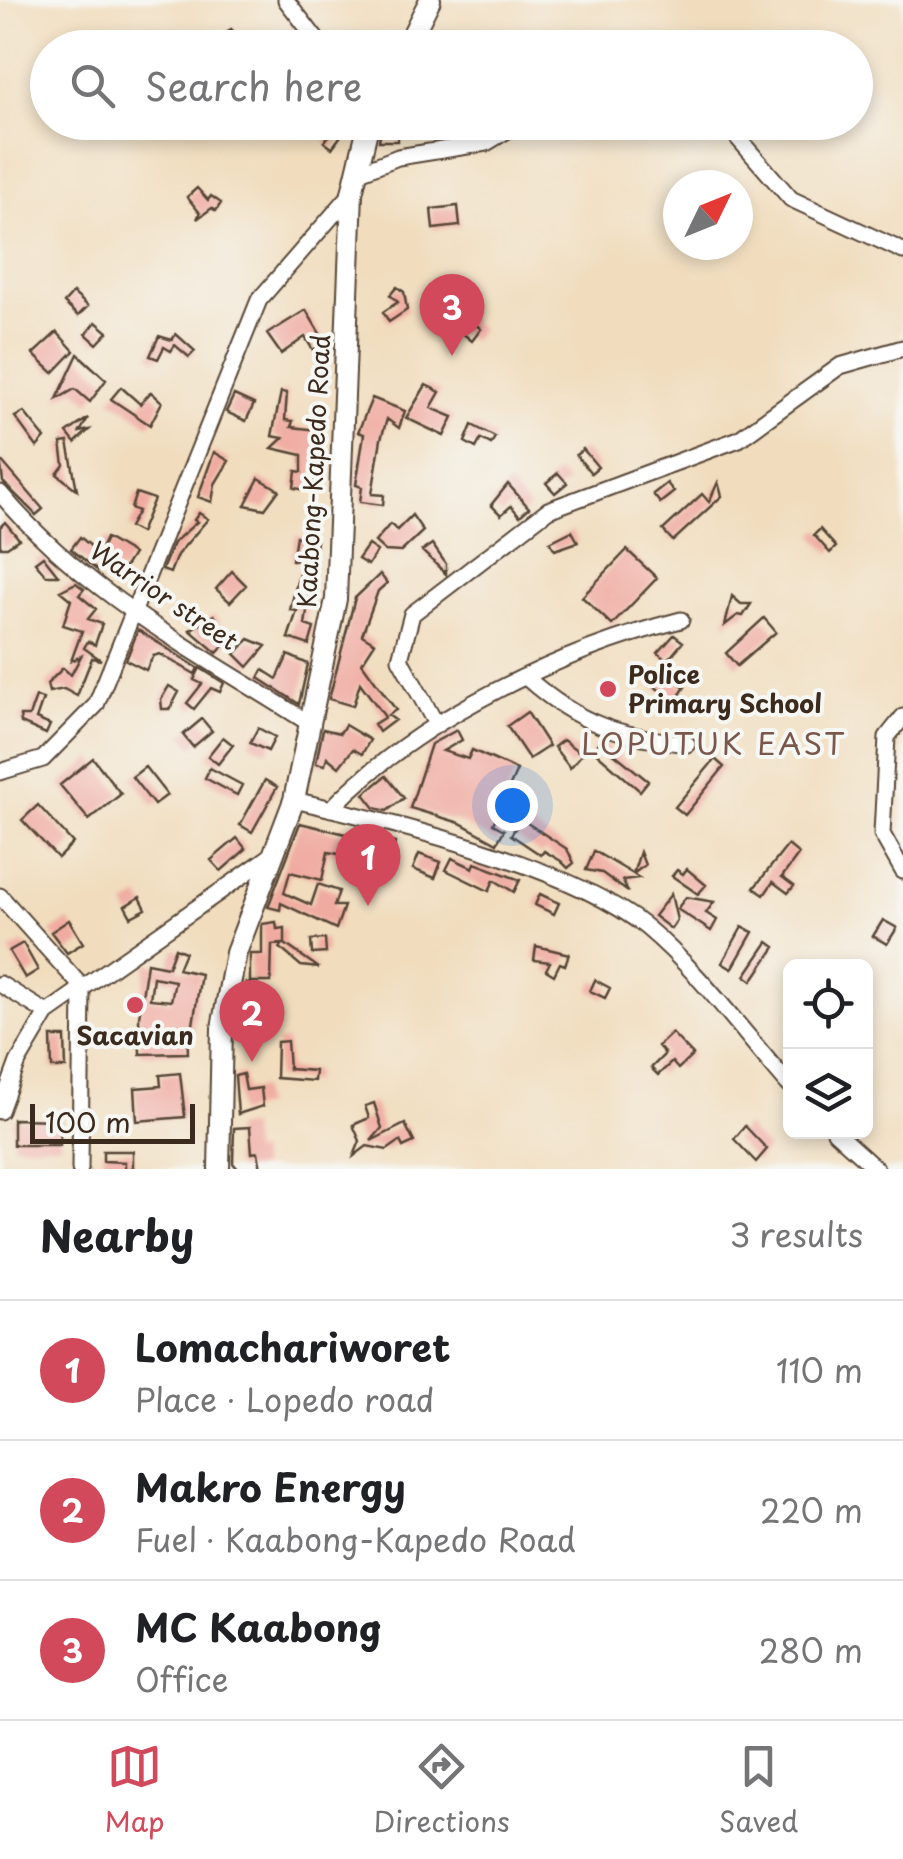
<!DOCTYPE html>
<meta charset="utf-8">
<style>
body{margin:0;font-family:"Playpen Sans",sans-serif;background:#f6f6f6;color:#202124}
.controls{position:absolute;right:30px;bottom:30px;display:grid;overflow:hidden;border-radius:15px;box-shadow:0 5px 15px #0003}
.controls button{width:90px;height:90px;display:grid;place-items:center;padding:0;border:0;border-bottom:2px solid #e0e0e0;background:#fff;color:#202124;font:50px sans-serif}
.compass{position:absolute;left:663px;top:170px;width:90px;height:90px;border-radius:50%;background:#fff;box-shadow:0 5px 15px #0003;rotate:47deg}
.scale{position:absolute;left:30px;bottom:25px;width:165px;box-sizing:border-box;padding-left:10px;border:5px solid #3b2a1e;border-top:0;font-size:28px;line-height:35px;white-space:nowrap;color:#3b2a1e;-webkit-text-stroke:8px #f6f6f2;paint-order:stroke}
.you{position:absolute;left:512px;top:805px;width:35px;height:35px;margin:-25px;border:8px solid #fff;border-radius:50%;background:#1a73e8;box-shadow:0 0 0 15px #1a73e833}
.badge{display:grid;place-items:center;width:65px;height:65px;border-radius:50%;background:#d1495b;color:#fff;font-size:32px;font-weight:700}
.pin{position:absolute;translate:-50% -82px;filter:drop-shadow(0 2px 5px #0008)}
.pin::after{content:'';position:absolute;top:52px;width:35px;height:30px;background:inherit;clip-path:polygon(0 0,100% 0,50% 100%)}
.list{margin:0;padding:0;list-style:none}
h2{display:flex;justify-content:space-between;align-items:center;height:130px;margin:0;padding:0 40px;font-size:42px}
h2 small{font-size:32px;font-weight:400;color:#757577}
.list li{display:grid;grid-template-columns:65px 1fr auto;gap:30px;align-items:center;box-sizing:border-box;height:140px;padding:0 40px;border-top:2px solid #e0e0e0}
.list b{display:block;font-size:38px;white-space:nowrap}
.list p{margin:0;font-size:32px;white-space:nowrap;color:#757577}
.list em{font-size:32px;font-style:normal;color:#757577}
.icon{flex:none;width:55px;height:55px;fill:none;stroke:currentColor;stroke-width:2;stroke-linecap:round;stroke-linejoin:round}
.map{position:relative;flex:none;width:903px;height:1169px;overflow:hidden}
.search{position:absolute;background:#fff;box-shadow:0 5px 15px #0003;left:30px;right:30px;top:30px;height:110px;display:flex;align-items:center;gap:25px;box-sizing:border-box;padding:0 35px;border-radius:55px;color:#757577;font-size:38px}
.sheet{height:550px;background:#fff}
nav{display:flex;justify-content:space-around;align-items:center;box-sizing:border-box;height:140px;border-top:2px solid #e0e0e0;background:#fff;font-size:28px;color:#757577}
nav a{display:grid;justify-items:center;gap:5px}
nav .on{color:#d1495b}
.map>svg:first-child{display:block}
</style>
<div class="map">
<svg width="903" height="1169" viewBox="0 0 903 1169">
<rect width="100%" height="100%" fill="#f6f6f2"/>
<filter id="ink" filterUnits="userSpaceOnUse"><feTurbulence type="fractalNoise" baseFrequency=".01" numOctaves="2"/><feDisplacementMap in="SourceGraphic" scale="20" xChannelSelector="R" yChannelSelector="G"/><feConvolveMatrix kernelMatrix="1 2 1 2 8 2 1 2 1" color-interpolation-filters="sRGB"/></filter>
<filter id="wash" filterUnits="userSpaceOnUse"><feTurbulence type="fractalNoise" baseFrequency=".0048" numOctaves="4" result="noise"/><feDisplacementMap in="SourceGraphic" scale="40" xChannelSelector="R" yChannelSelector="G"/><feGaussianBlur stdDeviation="2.25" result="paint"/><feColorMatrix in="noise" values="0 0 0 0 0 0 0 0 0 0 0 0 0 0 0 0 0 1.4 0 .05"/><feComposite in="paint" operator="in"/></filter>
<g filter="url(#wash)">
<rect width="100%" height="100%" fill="#f1ddbe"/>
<g id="blocks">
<path fill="#f0aba1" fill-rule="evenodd" d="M231,29L243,41L236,48H212Z
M340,122H351L332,148L324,142Z
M382,122H398V141H379Z
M197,188L208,200L211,196L221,203L216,211L212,208L197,219L200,213L187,197Z
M458,206L460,226L433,229L431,209Z
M397,287L404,292L407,310L389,322L383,312L398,302L390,295Z
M73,293L88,306L78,316L64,303Z
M444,297L481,329L472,341L456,328L443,340L436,333L448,321L436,303Z
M306,310L325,342L313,350L305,337L281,354L267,334Z
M96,322L108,332L97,344L86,334Z
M57,332L74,351L53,373L33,354Z
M176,334L195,351L189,357L175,345L171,351L164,347L158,359L150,356L159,336L172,340Z
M78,354L106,380L90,402L75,389L57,399Z
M426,385L440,392L431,408L453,417L444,436L406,418Z
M121,387L140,404L151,392L162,402L150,425L111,399Z
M281,392L287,393L285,420L293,421L291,427L318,430L313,491L294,488L296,471L302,472V455L272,448L283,438L272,436Z
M234,395L254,404L246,421L226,412Z
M372,398L405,411L399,428L387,419L381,439L372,494L384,495L383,505L360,502L362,487L356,485L364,434L358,432Z
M24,412L45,438L37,447L15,417Z
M88,418L80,432L89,430L75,443L67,433Z
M472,425L495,437L491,444L481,439L476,448L465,442Z
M68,442L77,490L57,474L64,465L61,443Z
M583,449L598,467L591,473L576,455Z
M214,452L229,461L215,484L212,502L198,497Z
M0,459L43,509L36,515L3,482Z
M558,473L567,483L555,493L546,483Z
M259,478L279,490L265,509L245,505Z
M718,482L722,496L673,541L663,530L702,494L709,502Z
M667,483L674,492L660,503L653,494Z
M508,484L529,508L520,516L511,506L501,515L491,505Z
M136,493L154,499L140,533L129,527L138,511L131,508Z
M199,513L208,519L177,555L170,573L162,570L173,543L197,522L194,520Z
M412,515L423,531L401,552L385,551L375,542L390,524L397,530Z
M5,522L19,539L7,547H0V527Z
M820,529L836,547L830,553L814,535Z
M572,531L578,542L555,550L550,542Z
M296,536L317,541L305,625L314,628L309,645L288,638L297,611L290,610L302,561L292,560Z
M80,537L99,553L106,538L133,554L121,573L103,564L98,571L71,549Z
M432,544L446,564V574L422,551Z
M368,545L377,551L368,565L358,559Z
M627,550L657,578L612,625L582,597Z
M43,556L58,575H46L35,562Z
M232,571L246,585L230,602L216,589Z
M380,574L387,583L378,591L362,635L375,643L362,663L396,710L388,715L395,720L379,732L374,724L385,717L360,683L353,706L329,699L355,598Z
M76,583L84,589L79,595L96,609L88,619L102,624L95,645L88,641L84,648L101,660L92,658L77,696L64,689L49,692L47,684L63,668L71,675L81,656L71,661L82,631L63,625L71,600L60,591Z
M732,596L741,604H751L743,616L738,615L725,625Z
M214,615L220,624L215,627L229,641L217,653L190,630Z
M764,618L776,632L737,666L726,653Z
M138,630L198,668L195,674L160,654L153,656L146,670L126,660Z
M674,635L683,642L667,661L658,653Z
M249,639L266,646L248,667L235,654Z
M288,655L308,664L299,704L259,678L263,670L277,679Z
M200,668L224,683L220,692L211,688L194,709L187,703L202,684L194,680Z
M660,669L685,687L675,702L650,683Z
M169,686L179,692L170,709H162L161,699Z
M36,697L43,699L36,719L50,725L46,734L21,723L20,716H29Z
M527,712L549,746L529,759L507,726Z
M202,719L212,731L193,747L183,735Z
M345,725L370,740L362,754L353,749L339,767L327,757L325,765L316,763L323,729L340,733Z
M258,728L275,737L268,751L250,743Z
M457,730L462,740L443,751L468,759L472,750L517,770L493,824L504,830L497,843L460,823L410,808L431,744Z
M223,737L233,745L218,764L208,756Z
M563,740L582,754L570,768L554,747Z
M600,742L648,781L640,791L593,750Z
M93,758L121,794L89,820L60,785Z
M715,759L724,767L685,815L675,807Z
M145,767L167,795L154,805L132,777Z
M210,768L242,785L237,795L205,778Z
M386,776L404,798L387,811L375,808L364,794Z
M265,780L277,787L252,832L240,825Z
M38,805L73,843L58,858L22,820Z
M521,819L567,849L574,863L568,868L561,861L544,851L541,855L511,835Z
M300,823L358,837L354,857L328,852L322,880L290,872L284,893L311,905L318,884L339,891L334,906H344L336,929L281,903L280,910L268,907Z
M237,838L246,849L221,871L211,860Z
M375,838L395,843L390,867L370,862Z
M788,845L799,854L782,877L794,886L788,893L773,882L764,895L754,888Z
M594,851L633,874L640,852L645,865L633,874L639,878L622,880L628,892L602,873L586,870Z
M419,854L441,862L435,878L413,869Z
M452,858L473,868L475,863L520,880L514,892L494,880L489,891L446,870Z
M687,869L706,885L698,894L672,876L677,870L683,874Z
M540,894L559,903L554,914L535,905Z
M671,894L677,920L671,929L654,916Z
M140,897L146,909L131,917L125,906Z
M686,897L714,902L706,913L717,920L711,931L677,909Z
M69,920L83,943L67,953L51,932Z
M883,920L897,928L887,944L873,936Z
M276,922L277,929L285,928V944L319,968L301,966L280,948L283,944L272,945L271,982H250V954H262V924Z
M742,927L753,932L732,969L722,963Z
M325,939L326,953L312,954L311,940Z
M768,942L775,947L752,981L745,976Z
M23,943L38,970L25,978L9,951Z
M536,946L569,954L565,965L560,963L554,975L546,970L550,962L534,960Z
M175,948L185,952L178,969L201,974L192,1031H187L188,1053L140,1054L139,1017L147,963L168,967ZM153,977L175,981L171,1001L150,999Z
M595,980L610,988L605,998L590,991Z
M246,983L255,986L252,998L267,1003L253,1037L236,1032Z
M672,1033L693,1055L678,1069L672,1062L658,1075L651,1068L665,1054L658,1046Z
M51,1037H65L66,1068H52Z
M287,1041L289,1069L315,1071L314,1081L276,1078L277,1042Z
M180,1073L185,1117L137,1121L135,1088L161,1086L160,1075Z
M243,1074L246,1090L261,1088L263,1106L238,1114L235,1076Z
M374,1103L382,1128L371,1141L405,1124L414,1142L403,1147L400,1141L387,1150L367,1146L354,1156L360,1141L353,1125L369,1118L365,1106Z
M13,1119L60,1120V1145H13Z
M745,1126L767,1149L756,1162L734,1139Z
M250,1127L252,1153L258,1152L261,1169H238L233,1163L234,1128Z
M103,1151H133V1169H125V1162L103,1161Z"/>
</g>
</g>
<g filter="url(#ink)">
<use href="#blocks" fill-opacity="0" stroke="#564536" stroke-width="2.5"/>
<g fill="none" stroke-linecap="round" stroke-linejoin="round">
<g stroke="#564536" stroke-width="19">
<path id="minor" d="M286,0L323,48
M724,122L791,199L903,251
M357,173L398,157L486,143L521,122
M0,493C83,593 204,656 312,725
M528,679C580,725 619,736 687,744
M903,717L887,737L882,834L903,871
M436,724L400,659L412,614L548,510L739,439L840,366L903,348
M0,772L43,759L96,705L259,300L352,193
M294,800C390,822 571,866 646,927C700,972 744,1034 790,1086
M331,809C417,719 562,650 681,620
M0,896L82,987L80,1169
M0,984L47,1013
M0,1111L18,1062L47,1013L275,853
M835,1132L876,1169"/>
</g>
<g stroke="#564536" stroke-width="24">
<path id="major" d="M406,48L430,0
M219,1169L222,1028L236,953L294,800L336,599L352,193L369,122"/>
</g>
<use href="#minor" stroke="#fff" stroke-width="15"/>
<use href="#major" stroke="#fff" stroke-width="20"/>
</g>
</g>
<g fill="#d1495b" stroke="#f6f6f2" stroke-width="4">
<circle cx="608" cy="689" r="10"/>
<circle cx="135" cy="1005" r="10"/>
</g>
<g text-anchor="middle" stroke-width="8" stroke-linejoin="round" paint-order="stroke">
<g font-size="25" fill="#3b2a1e" stroke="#f6f6f2">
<text transform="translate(314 471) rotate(-87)" y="9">Kaabong-Kapedo Road</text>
<text transform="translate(164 596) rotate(34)" y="9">Warrior street</text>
</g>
<g font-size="25" font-weight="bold" fill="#3b2a1e" stroke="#f6f6f2" text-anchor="start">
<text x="628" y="684">Police<tspan x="628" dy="29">Primary School</tspan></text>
<text x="135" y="1045" text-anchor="middle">Sacavian</text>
</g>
<g font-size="30" letter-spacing="2.5" fill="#7a574c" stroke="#f6f6f2">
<text x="714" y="755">LOPUTUK EAST</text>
</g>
</g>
</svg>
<div class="controls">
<button><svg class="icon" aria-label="locate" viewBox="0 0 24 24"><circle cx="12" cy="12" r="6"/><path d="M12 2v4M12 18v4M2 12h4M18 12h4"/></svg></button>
<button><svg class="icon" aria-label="layers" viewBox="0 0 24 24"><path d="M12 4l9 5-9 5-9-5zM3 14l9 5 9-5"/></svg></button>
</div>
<svg class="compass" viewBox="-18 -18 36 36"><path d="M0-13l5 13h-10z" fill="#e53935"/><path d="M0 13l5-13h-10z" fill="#757577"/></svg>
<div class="scale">100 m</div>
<div class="you"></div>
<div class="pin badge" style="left:368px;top:906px">1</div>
<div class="pin badge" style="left:252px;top:1062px">2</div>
<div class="pin badge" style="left:452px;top:356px">3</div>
<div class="search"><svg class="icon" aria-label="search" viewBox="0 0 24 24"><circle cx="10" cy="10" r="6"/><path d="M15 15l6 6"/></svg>Search here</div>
</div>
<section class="sheet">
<h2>Nearby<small>3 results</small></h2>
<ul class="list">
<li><span class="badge">1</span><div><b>Lomachariworet</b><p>Place · Lopedo road</p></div><em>110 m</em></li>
<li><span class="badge">2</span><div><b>Makro Energy</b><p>Fuel · Kaabong-Kapedo Road</p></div><em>220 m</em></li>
<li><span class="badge">3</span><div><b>MC Kaabong</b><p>Office</p></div><em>280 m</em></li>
</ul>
</section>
<nav>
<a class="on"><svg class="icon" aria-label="map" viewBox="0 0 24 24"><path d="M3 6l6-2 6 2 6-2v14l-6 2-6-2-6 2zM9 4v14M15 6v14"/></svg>Map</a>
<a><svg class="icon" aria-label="directions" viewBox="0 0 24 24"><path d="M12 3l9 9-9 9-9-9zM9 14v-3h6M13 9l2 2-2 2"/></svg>Directions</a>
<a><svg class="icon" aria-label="saved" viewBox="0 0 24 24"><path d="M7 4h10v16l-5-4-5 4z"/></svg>Saved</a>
</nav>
